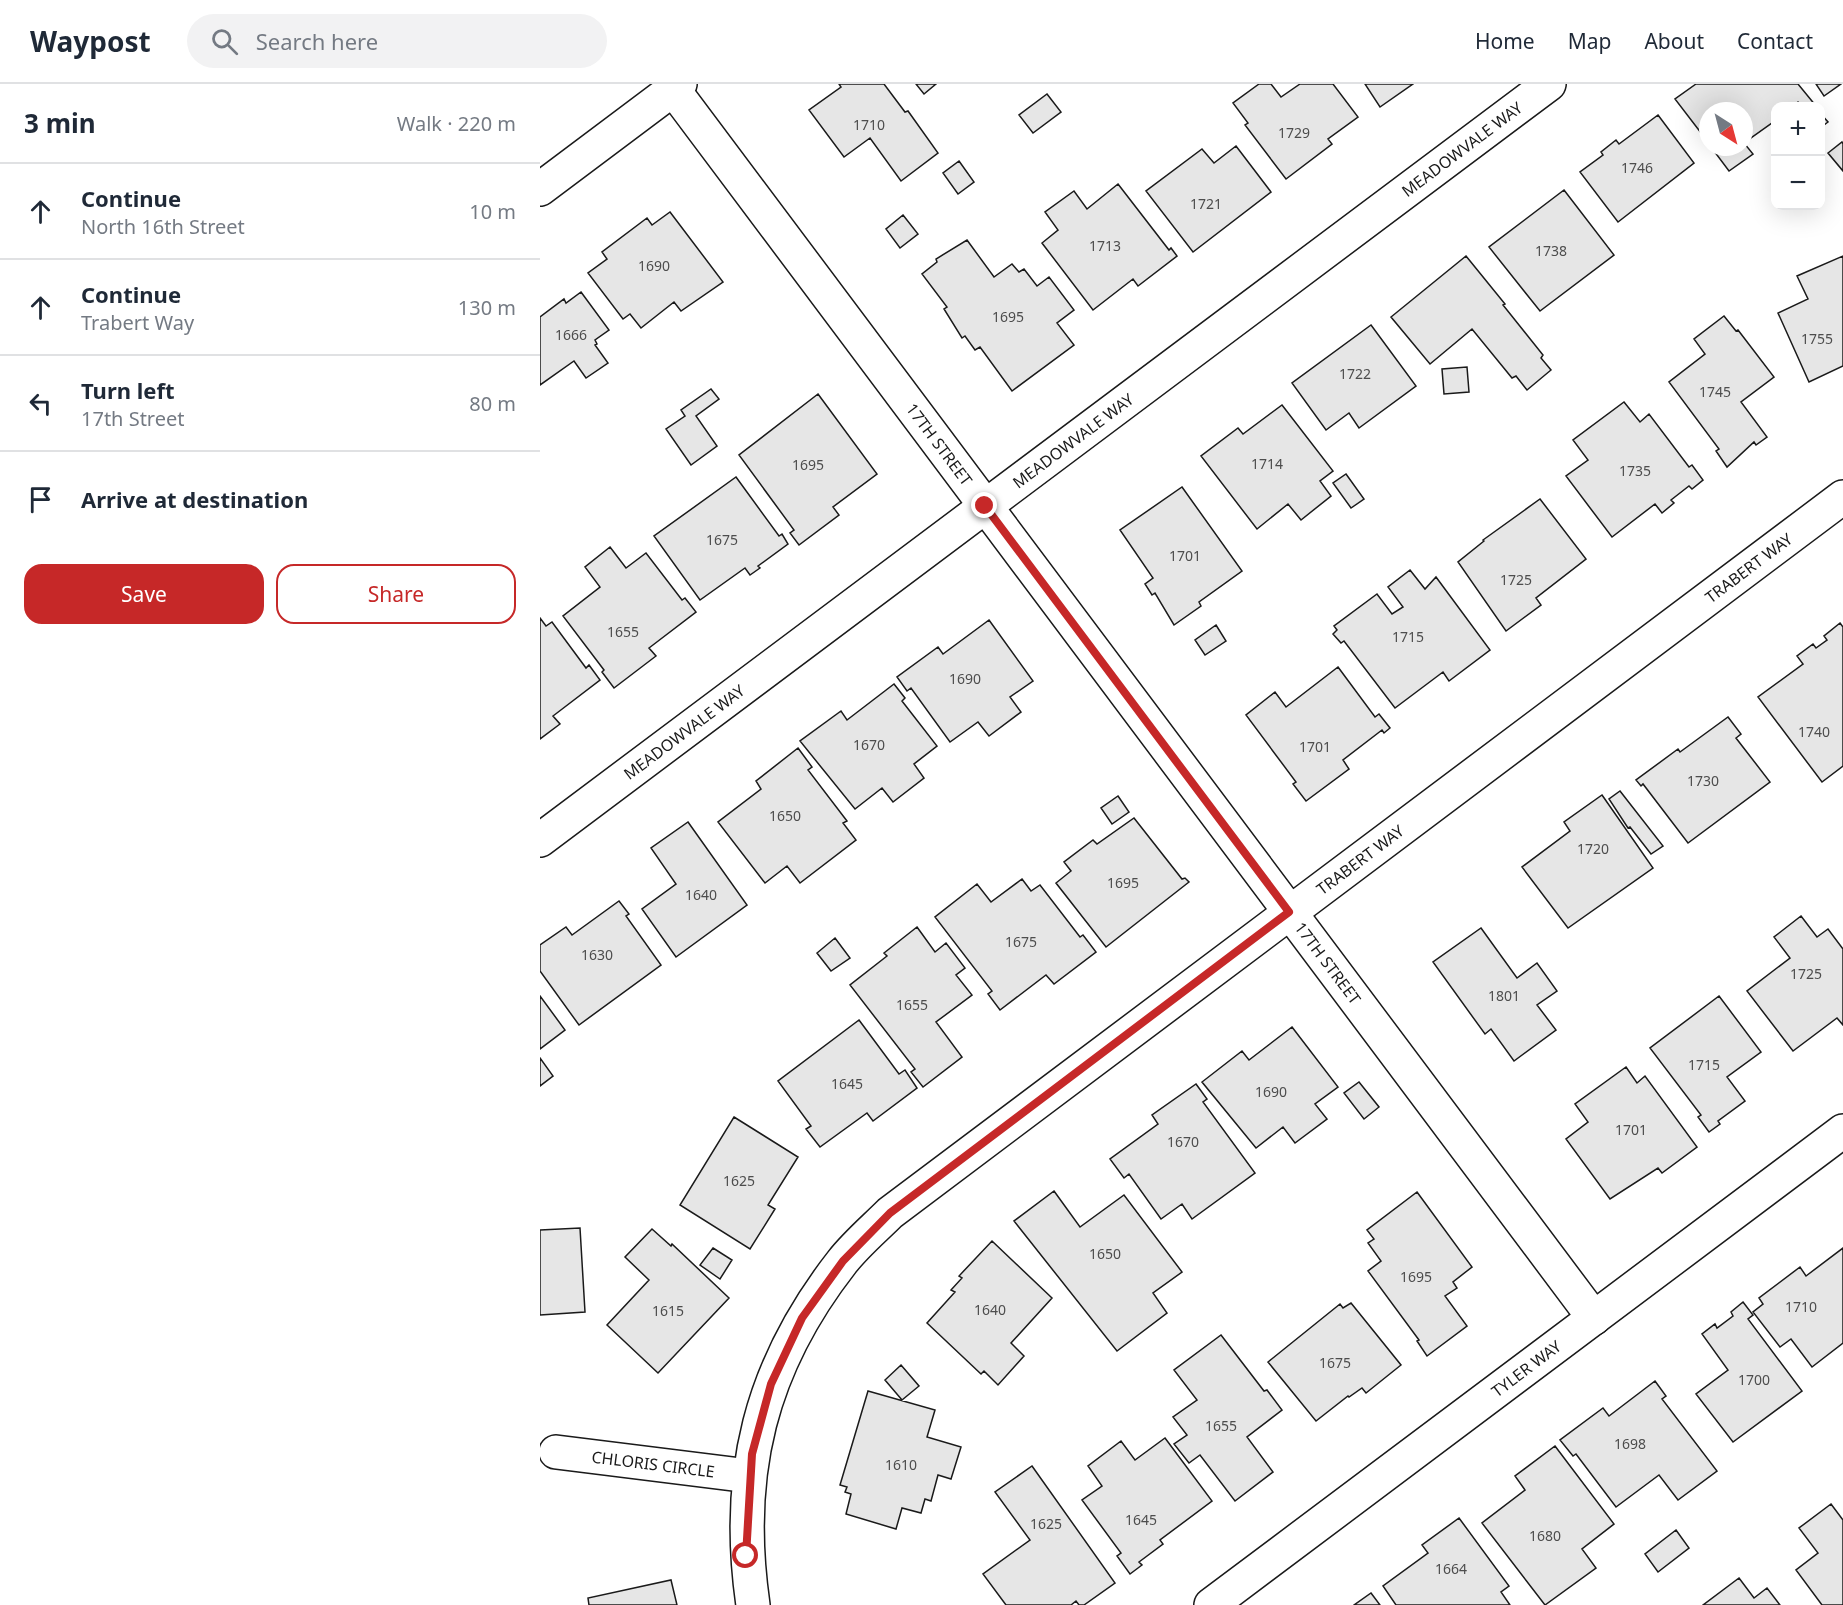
<!DOCTYPE html>
<meta charset="utf-8">
<style>
body{margin:0;font-family:"Noto Sans",sans-serif;background:#f2f2f3;color:#1f2937}
.controls{position:absolute;right:18px;top:18px;display:grid;overflow:hidden;border-radius:12px;box-shadow:0 6px 24px #0002}
.controls button{width:54px;height:54px;display:grid;place-items:center;padding:0;border:0;border-bottom:2px solid #e0e1e3;background:#fff;color:#1f2937;font:30px sans-serif}
.compass{position:absolute;left:1159px;top:18px;width:54px;height:54px;border-radius:50%;background:#fff;box-shadow:0 6px 24px #0002;rotate:144deg}
.stop{position:absolute;width:18px;height:18px;margin:-14px;border:4px solid #c62828;border-radius:50%;background:#fff}
.stop.end{background:#c62828;border-color:#fff;box-shadow:0 2px 6px #0008}
.list{margin:0;padding:0;list-style:none}
h2{display:flex;justify-content:space-between;align-items:center;height:78px;margin:0;padding:0 24px;font-size:26px}
h2 small{font-size:20px;font-weight:400;color:#747a83}
.list li{display:grid;grid-template-columns:39px 1fr auto;gap:18px;align-items:center;box-sizing:border-box;height:96px;padding:0 24px;border-top:2px solid #e0e1e3}
.list b{display:block;font-size:22px;white-space:nowrap}
.list p{margin:0;font-size:20px;white-space:nowrap;color:#747a83}
.list em{font-size:20px;font-style:normal;color:#747a83}
.actions{display:flex;gap:12px;padding:18px 24px}
.actions a{flex:1;padding:14px 0;border:2px solid #c62828;border-radius:18px;text-align:center;font-size:21px;color:#c62828}
.actions .main{background:#c62828;color:#fff}
.icon{flex:none;width:33px;height:33px;fill:none;stroke:currentColor;stroke-width:2;stroke-linecap:round;stroke-linejoin:round}
.map{position:relative;flex:none;width:1303px;height:1521px;overflow:hidden}
header{display:flex;align-items:center;gap:36px;box-sizing:border-box;height:84px;padding:0 30px;background:#fff;border-bottom:2px solid #e0e1e3}
header strong{font-size:28px}
nav{display:flex;gap:33px;margin-inline-start:auto;font-size:21px}
.search{width:420px;height:54px;background:#f2f2f3;display:flex;align-items:center;gap:15px;box-sizing:border-box;padding:0 21px;border-radius:33px;color:#747a83;font-size:22px}
main{display:flex}
aside{flex:1;background:#fff}
.map>svg:first-child{display:block}
</style>
<header>
<strong>Waypost</strong>
<div class="search"><svg class="icon" aria-label="search" viewBox="0 0 24 24"><circle cx="10" cy="10" r="6"/><path d="M15 15l6 6"/></svg>Search here</div>
<nav><a>Home</a><a>Map</a><a>About</a><a>Contact</a></nav>
</header>
<main>
<aside>
<h2>3 min<small>Walk · 220 m</small></h2>
<ul class="list">
<li><svg class="icon" aria-label="ahead" viewBox="0 0 24 24"><path d="M12 20V5M6 11l6-6 6 6"/></svg><div><b>Continue</b><p>North 16th Street</p></div><em>10 m</em></li>
<li><svg class="icon" aria-label="ahead" viewBox="0 0 24 24"><path d="M12 20V5M6 11l6-6 6 6"/></svg><div><b>Continue</b><p>Trabert Way</p></div><em>130 m</em></li>
<li><svg class="icon" aria-label="left" viewBox="0 0 24 24"><path d="M17 20v-9H6M10 6l-5 5 5 5"/></svg><div><b>Turn left</b><p>17th Street</p></div><em>80 m</em></li>
<li><svg class="icon" aria-label="arrive" viewBox="0 0 24 24"><path d="M6 21V4h12l-3 4 3 4H6"/></svg><div><b>Arrive at destination</b></div></li>
</ul>
<div class="actions"><a class="main">Save</a><a>Share</a></div>
</aside>
<div class="map">
<svg width="1303" height="1521" viewBox="0 0 1303 1521">
<rect width="100%" height="100%" fill="#fff"/>
<path fill="#e6e6e6" stroke="#1a1a1a" stroke-width="1.5" d="M299,0H344L365,28L368,27L398,69L361,97L330,54L304,73L269,26L301,3Z
M376,0H396L384,10Z
M719,0H731L741,13L760,0H793L818,33L788,55L792,60L746,95L705,41L708,39L693,19Z
M825,0H873L840,23Z
M1156,0H1258L1276,22H1261L1258,18L1253,22H1236V36L1204,59L1213,70L1189,87L1171,63H1204V27H1168V58L1135,15Z
M1276,0H1301L1284,12Z
M507,10L521,28L493,49L479,31Z
M1280,29L1288,38L1280,44Z
M1118,31L1154,79L1078,138L1040,88L1063,71L1061,68L1076,56L1079,60Z
M1302,58L1303,60V87L1288,69Z
M696,62L731,108L653,168L606,107L662,65L674,79Z
M419,77L434,98L418,110L403,89Z
M578,100L629,166L631,164L637,172L598,202L593,195L553,226L502,159L518,146L505,128L534,107L547,125Z
M1024,106L1074,171L1000,227L949,163Z
M130,128L183,198L141,227L134,218L101,244L90,230L83,235L48,189L67,175L62,168L107,134L112,141Z
M363,131L378,150L360,164L346,145Z
M427,156L454,193L472,180L479,188L484,185L497,202L509,193L534,226L517,239L534,261L472,307L440,263L435,266L425,252L422,254L404,225L407,223L382,190L397,178L396,175Z
M926,172L965,220L963,221L1003,271L1001,274L1011,286L987,306L976,292L972,294L932,245L890,280L851,233Z
M1303,172V282L1269,298L1238,229L1268,215L1257,192Z
M41,208L69,246L55,256L57,260L55,261L68,279L46,294L34,277L0,301V233L24,215L26,219Z
M1184,232L1196,247L1198,246L1234,293L1201,318L1227,353L1216,361L1214,358L1187,383L1176,367L1179,365L1129,298L1165,270L1154,255Z
M831,241L876,302L819,344L809,329L786,346L752,299Z
M927,283L929,308L904,310L902,285Z
M171,305L179,315L156,332L177,362L151,381L126,345L145,332L141,326Z
M278,310L337,390L293,423L299,431L259,461L250,449L254,446L199,371Z
M1084,318L1100,338L1109,330L1149,383L1152,381L1163,396L1152,405L1149,402L1131,416L1134,419L1122,429L1115,420L1072,453L1026,392L1048,376L1033,356Z
M742,321L793,387L780,397L791,412L761,436L748,420L717,445L661,372L698,344L703,350Z
M806,390L824,415L811,424L793,399Z
M196,393L239,452L242,450L248,460L218,482L220,484L210,491L205,484L160,516L114,452Z
M642,403L702,487L659,518L661,522L634,541L615,509L612,511L605,500L613,494L580,446Z
M1000,415L1046,475L996,514L1001,521L966,547L918,478L944,457L943,456Z
M70,463L86,484L106,469L142,516L145,514L156,528L109,564L116,572L74,604L62,588L64,586L23,532L60,503L45,483Z
M870,486L885,505L896,493L950,566L909,597L903,588L855,624L804,557L801,559L793,550L797,546L794,542L837,510L852,530L863,523L848,503Z
M0,534L6,542L12,538L46,584L49,581L60,596L13,632L20,640L0,655Z
M449,536L493,597L470,613L481,628L449,652L438,638L410,658L371,604L367,607L357,593L398,563L403,570Z
M1300,539L1303,543V682L1282,698L1218,613L1263,580L1257,572L1273,560L1276,564L1287,556L1284,552Z
M676,541L686,557L665,571L655,556Z
M798,583L835,633L839,630L850,644L844,649L842,646L803,676L809,685L766,717L753,700L756,698L706,631L735,608L746,623Z
M354,600L365,614L362,617L397,662L374,680L384,694L353,718L342,704L315,725L260,657L301,627L307,636Z
M1188,633L1201,650L1196,654L1230,698L1148,759L1103,700L1101,702L1096,696L1138,665L1140,668Z
M258,664L272,683L268,686L307,737L303,739L316,756L260,799L247,782L225,799L178,738L221,705L216,697Z
M1080,707L1123,762L1111,770L1090,743L1088,744L1069,715Z
M1062,711L1113,784L1028,844L982,783L1030,747L1024,738Z
M578,712L589,728L572,740L561,724Z
M594,734L642,795L645,794L649,798L566,863L516,799L531,787L524,778L553,756L557,760Z
M148,738L207,821L136,873L102,825L136,800L111,764Z
M482,795L491,807L500,801L540,853L543,851L556,868L514,900L506,891L460,926L448,910L452,907L395,833L437,800L451,818Z
M79,817L89,830L86,832L121,881L39,941L0,887V861L26,843L32,851Z
M1261,832L1277,853L1288,845L1303,865V941L1297,934L1253,967L1207,907L1250,874L1234,853Z
M377,843L395,868L406,859L425,884L416,891L432,911L396,938L422,973L383,1003L371,988L375,985L310,901L347,872L344,869Z
M941,844L977,894L997,879L1017,907L997,921L1016,946L974,977L951,945L945,950L893,878Z
M295,854L310,874L291,887L277,869Z
M0,912L25,946L0,965Z
M1179,912L1221,968L1187,993L1205,1017L1178,1037L1180,1040L1169,1048L1158,1033L1161,1031L1110,964Z
M319,936L359,990L365,986L377,1004L333,1037L327,1029L280,1063L266,1045L271,1042L238,997Z
M752,943L798,1003L775,1020L787,1035L755,1059L743,1043L716,1064L662,998L702,967L709,976Z
M0,974L13,992L0,1002Z
M1086,983L1097,999L1105,992L1157,1063L1122,1089L1118,1084L1070,1115L1026,1055L1048,1038L1035,1020Z
M819,998L839,1023L824,1035L804,1009Z
M656,1000L667,1015L663,1018L715,1089L652,1135L642,1120L621,1135L589,1090L584,1094L570,1075L618,1040L612,1031Z
M194,1033L258,1073L228,1121L235,1125L210,1165L140,1121Z
M514,1107L540,1143L584,1111L642,1188L613,1209L627,1229L577,1267L474,1137Z
M877,1108L932,1183L913,1198L917,1204L905,1212L927,1242L887,1272L877,1257L879,1256L828,1187L841,1177L828,1159L834,1155L827,1146Z
M40,1144L45,1228L0,1231V1146Z
M112,1145L131,1162L132,1160L189,1214L118,1289L67,1241L109,1196L85,1173Z
M452,1157L512,1214L471,1259L484,1272L458,1301L444,1287L441,1290L387,1239L415,1208L411,1206L422,1194L419,1192Z
M173,1164L192,1176L180,1195L160,1181Z
M1303,1164V1259L1272,1283L1251,1255L1240,1263L1213,1228L1223,1220L1219,1214L1260,1183L1266,1192Z
M1203,1218L1213,1231L1208,1235L1262,1307L1193,1358L1156,1310L1188,1286L1162,1250L1175,1240L1177,1244L1193,1232L1191,1228Z
M811,1219L861,1281L826,1309L822,1304L809,1313L808,1312L776,1337L728,1278L800,1220L803,1224Z
M681,1251L724,1307L727,1306L742,1326L707,1353L733,1388L695,1417L660,1371L649,1379L634,1360L647,1351L633,1333L657,1316L634,1286Z
M361,1281L379,1302L362,1316L345,1296Z
M1115,1297L1126,1312L1122,1315L1177,1387L1138,1416L1119,1391L1076,1423L1036,1370L1033,1372L1020,1356L1063,1324L1069,1332Z
M328,1307L395,1326L387,1353L421,1363L411,1395L398,1391L391,1417L385,1415L381,1429L362,1424L356,1445L306,1430L311,1410L305,1408L307,1403L300,1401Z
M625,1354L672,1417L620,1456L623,1460L599,1478L602,1481L590,1490L577,1472L581,1469L542,1416L562,1402L548,1382L581,1357L595,1376Z
M1015,1362L1074,1440L1042,1465L1056,1484L1005,1521L942,1439L985,1406L975,1392Z
M492,1382L575,1499L544,1521H539L536,1517L531,1521H466L443,1490L490,1456L455,1408Z
M1291,1420L1303,1436V1521H1282L1256,1486L1278,1469L1259,1444Z
M919,1434L969,1502L961,1508L970,1521H856L843,1502L888,1469L882,1461Z
M1136,1446L1149,1464L1118,1488L1105,1470Z
M1199,1494L1214,1514L1227,1504L1240,1521H1163Z
M131,1496L137,1521H49L48,1514Z
M831,1509L840,1521H814Z"/>
<g fill="none" stroke-linecap="round" stroke-linejoin="round">
<g stroke="#1a1a1a" stroke-width="36">
<g id="street">
<path id="s1" d="M133,5L1054,1234"/>
<path id="s2" d="M0,756L1009,0"/>
<path id="s3" d="M16,1368L209,1392"/>
<path id="s4" d="M213,1521C194,1390 220,1283 302,1178C316,1160 334,1145 350,1129L1303,413"/>
<path id="s5" d="M671,1521L1303,1047"/>
</g>
</g>
<g stroke="#1a1a1a" stroke-width="36">
<path id="secondary" d="M0,105L140,0"/>
</g>
<use href="#street" stroke="#fff" stroke-width="33"/>
<use href="#secondary" stroke="#fff" stroke-width="33"/>
</g>
<g fill="none" stroke-linecap="round" stroke-linejoin="round">
<path stroke="#c62828" stroke-width="8" d="M206,1472L212,1370L231,1300L262,1234L303,1177L350,1129L749,828L445,422"/>
</g>
<g text-anchor="middle" stroke-width="4.5" stroke-linejoin="round" paint-order="stroke">
<g font-size="14" fill="#4d4d4d">
<text x="329" y="46">1710</text>
<text x="754" y="54">1729</text>
<text x="1097" y="89">1746</text>
<text x="666" y="125">1721</text>
<text x="565" y="167">1713</text>
<text x="1011" y="172">1738</text>
<text x="114" y="187">1690</text>
<text x="468" y="238">1695</text>
<text x="31" y="256">1666</text>
<text x="1277" y="260">1755</text>
<text x="815" y="295">1722</text>
<text x="1175" y="313">1745</text>
<text x="727" y="385">1714</text>
<text x="268" y="386">1695</text>
<text x="1095" y="392">1735</text>
<text x="182" y="461">1675</text>
<text x="645" y="477">1701</text>
<text x="976" y="501">1725</text>
<text x="83" y="553">1655</text>
<text x="868" y="558">1715</text>
<text x="425" y="600">1690</text>
<text x="1274" y="653">1740</text>
<text x="329" y="666">1670</text>
<text x="775" y="668">1701</text>
<text x="1163" y="702">1730</text>
<text x="245" y="737">1650</text>
<text x="1053" y="770">1720</text>
<text x="583" y="804">1695</text>
<text x="161" y="816">1640</text>
<text x="481" y="863">1675</text>
<text x="57" y="876">1630</text>
<text x="1266" y="895">1725</text>
<text x="964" y="917">1801</text>
<text x="372" y="926">1655</text>
<text x="1164" y="986">1715</text>
<text x="307" y="1005">1645</text>
<text x="731" y="1013">1690</text>
<text x="1091" y="1051">1701</text>
<text x="643" y="1063">1670</text>
<text x="199" y="1102">1625</text>
<text x="565" y="1175">1650</text>
<text x="876" y="1198">1695</text>
<text x="1261" y="1228">1710</text>
<text x="450" y="1231">1640</text>
<text x="128" y="1232">1615</text>
<text x="795" y="1284">1675</text>
<text x="1214" y="1301">1700</text>
<text x="681" y="1347">1655</text>
<text x="1090" y="1365">1698</text>
<text x="361" y="1386">1610</text>
<text x="601" y="1441">1645</text>
<text x="506" y="1445">1625</text>
<text x="1005" y="1457">1680</text>
<text x="911" y="1490">1664</text>
</g>
<g font-size="16" fill="#1a1a1a" stroke="#fff">
<text dy="6" stroke="none"><textPath href="#s2" startOffset="1152">MEADOWVALE WAY</textPath></text>
<text dy="6" stroke="none"><textPath href="#s2" startOffset="666">MEADOWVALE WAY</textPath></text>
<text dy="6" stroke="none"><textPath href="#s1" startOffset="444">17TH STREET</textPath></text>
<text dy="6" stroke="none"><textPath href="#s4" startOffset="1508">TRABERT WAY</textPath></text>
<text dy="6" stroke="none"><textPath href="#s2" startOffset="180">MEADOWVALE WAY</textPath></text>
<text dy="6" stroke="none"><textPath href="#s4" startOffset="1022">TRABERT WAY</textPath></text>
<text dy="6" stroke="none"><textPath href="#s1" startOffset="1092">17TH STREET</textPath></text>
<text dy="6" stroke="none"><textPath href="#s5" startOffset="394">TYLER WAY</textPath></text>
<text dy="6" stroke="none"><textPath href="#s3" startOffset="98">CHLORIS CIRCLE</textPath></text>
</g>
</g>
</svg>
<div class="controls">
<button>+</button>
<button>−</button>
</div>
<svg class="compass" viewBox="-18 -18 36 36"><path d="M0-13l5 13h-10z" fill="#e53935"/><path d="M0 13l5-13h-10z" fill="#747a83"/></svg>
<div class="stop" style="left:206px;top:1472px"></div>
<div class="stop end" style="left:445px;top:422px"></div>
</div>
</main>
